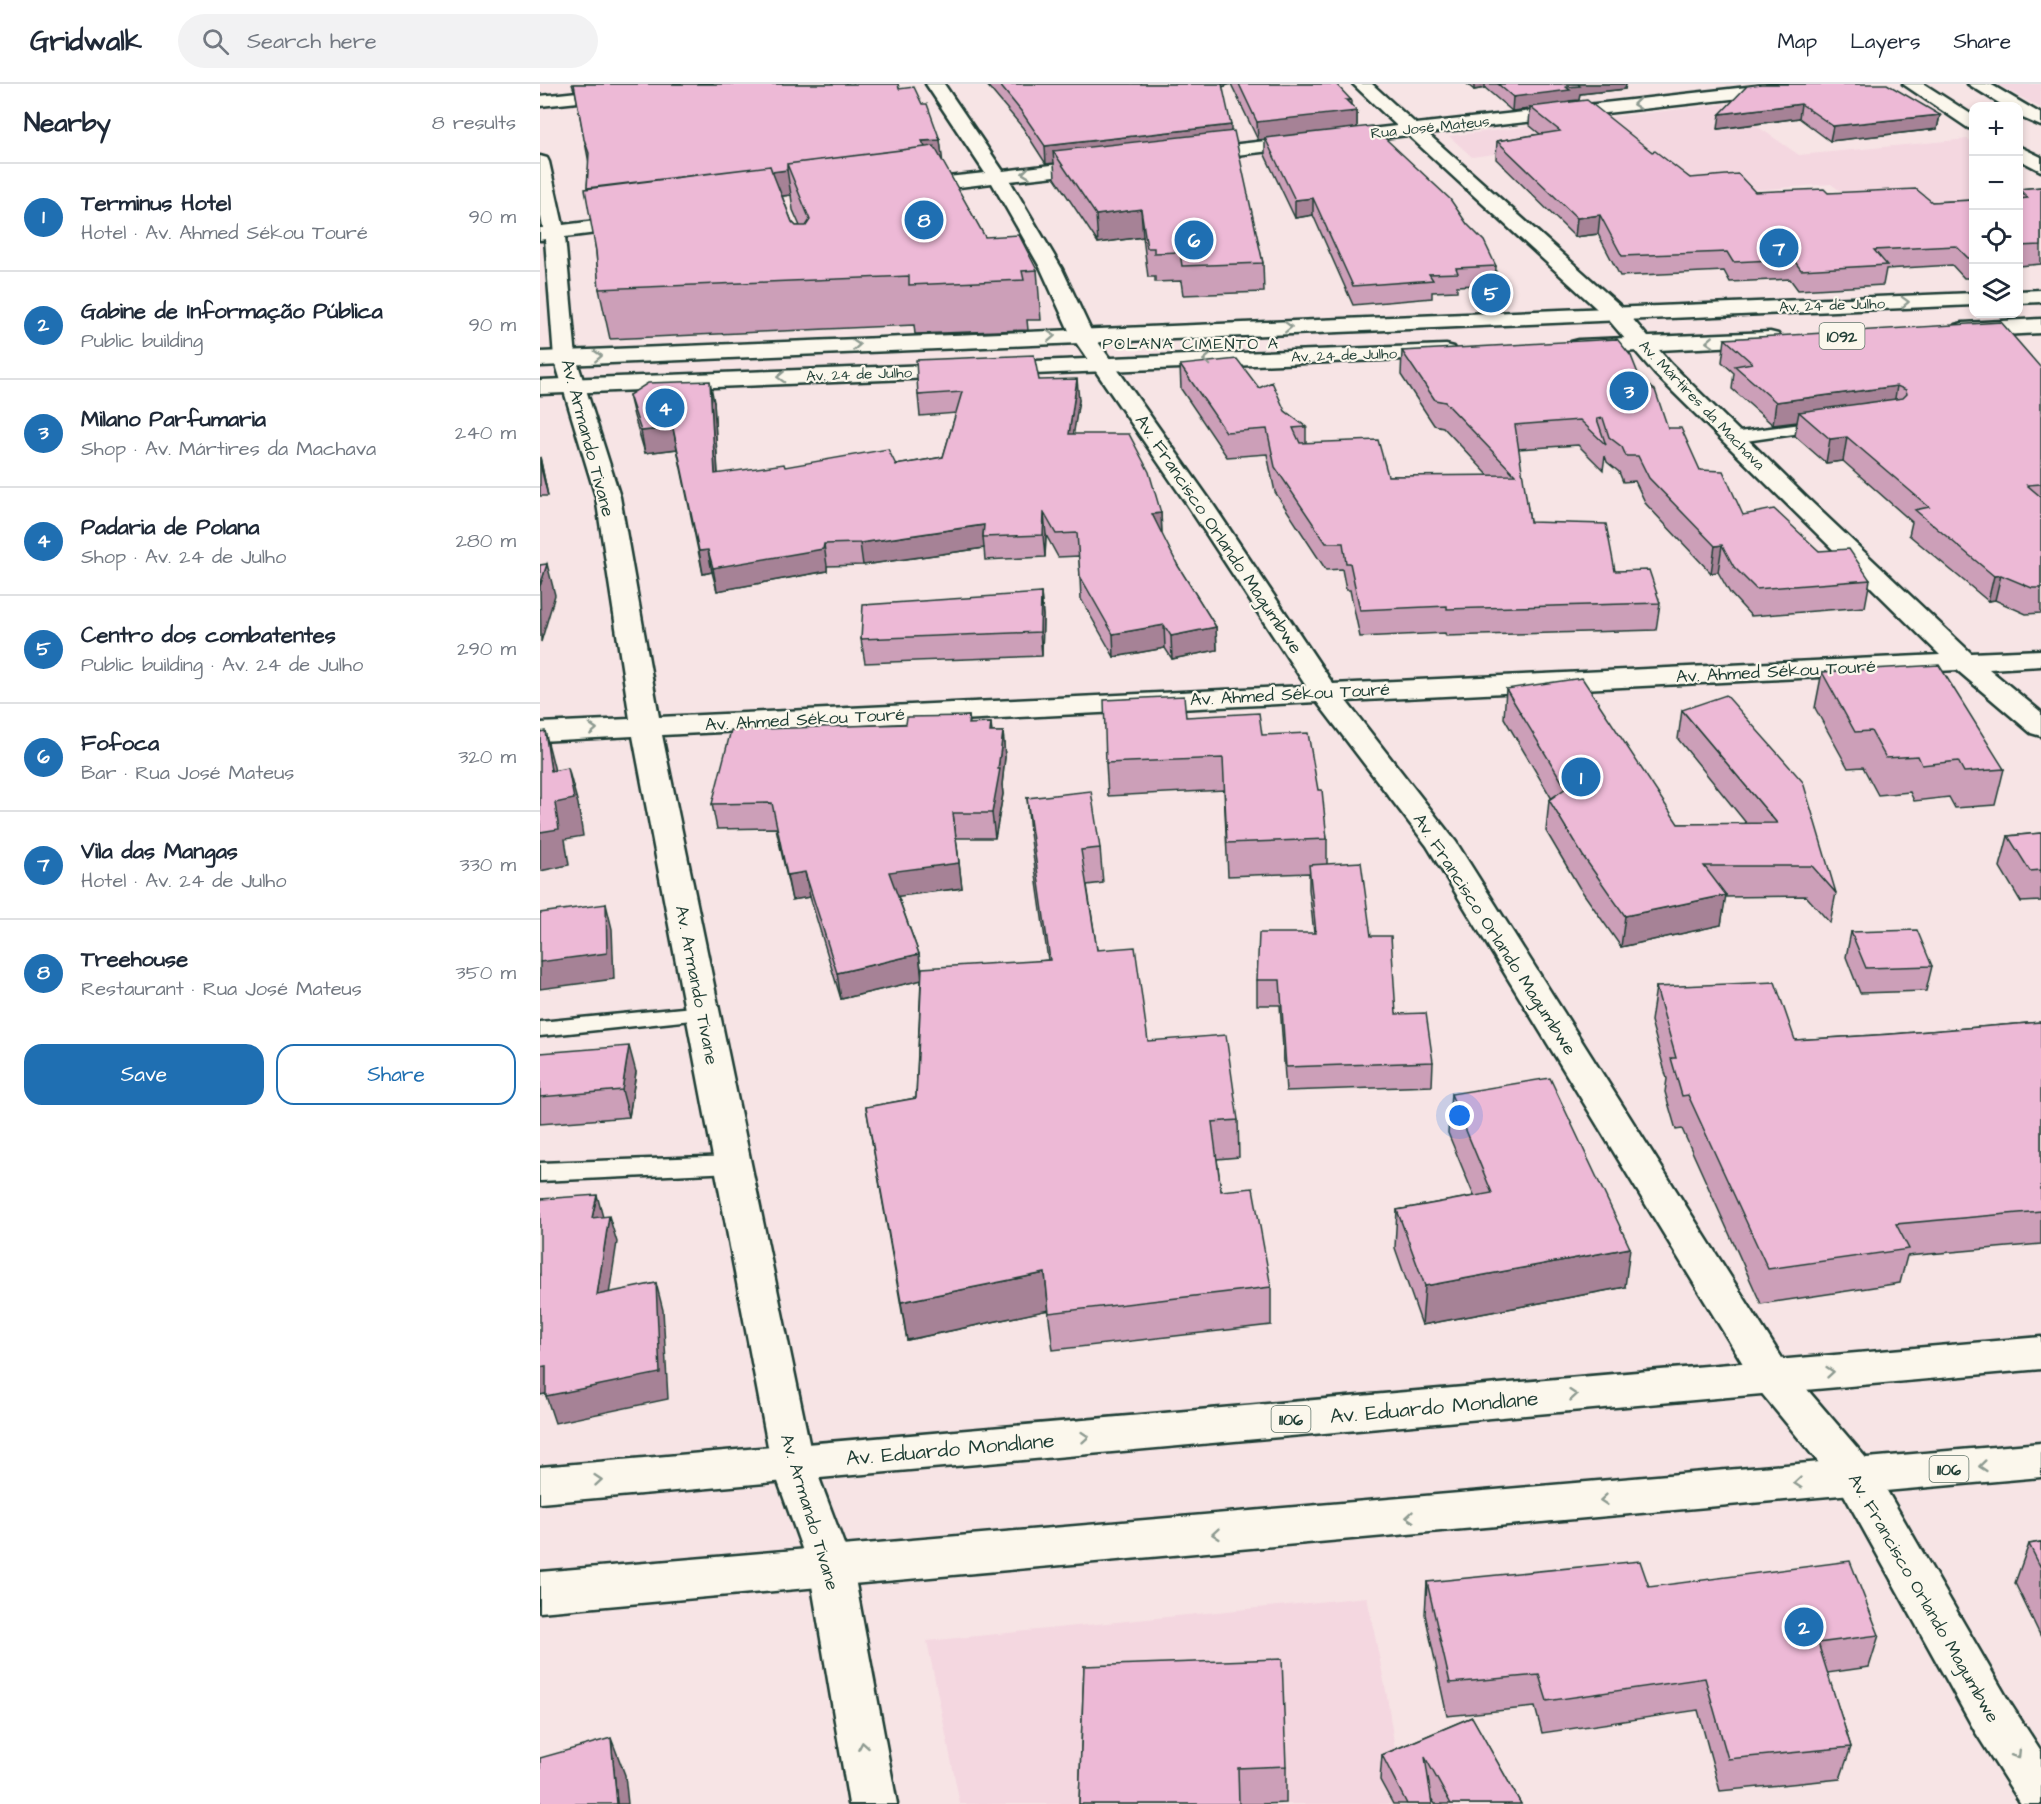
<!DOCTYPE html>
<meta charset="utf-8">
<style>
body{margin:0;font-family:"Architects Daughter",sans-serif;background:#f2f2f3;color:#1f2937}
.controls{position:absolute;right:18px;top:18px;display:grid;overflow:hidden;border-radius:12px;box-shadow:0 3px 9px #0003}
.controls button{width:54px;height:54px;display:grid;place-items:center;padding:0;border:0;border-bottom:2px solid #e0e1e3;background:#fff;color:#1f2937;font:30px sans-serif}
.you{position:absolute;left:920px;top:1032px;width:21px;height:21px;margin:-15px;border:4px solid #fff;border-radius:50%;background:#1a73e8;box-shadow:0 0 0 9px #1a73e833}
.badge{display:grid;place-items:center;width:39px;height:39px;border-radius:50%;background:#1f6fb2;color:#fff;font-size:20px;font-weight:700}
.pin{position:absolute;translate:-50% -50%;border:3px solid #fff;box-shadow:0 2px 6px #0006}
.list{margin:0;padding:0;list-style:none}
h2{display:flex;justify-content:space-between;align-items:center;height:78px;margin:0;padding:0 24px;font-size:26px}
h2 small{font-size:20px;font-weight:400;color:#747a83}
.list li{display:grid;grid-template-columns:39px 1fr auto;gap:18px;align-items:center;box-sizing:border-box;height:108px;padding:0 24px;border-top:2px solid #e0e1e3}
.list b{display:block;font-size:22px;white-space:nowrap}
.list p{margin:0;font-size:20px;white-space:nowrap;color:#747a83}
.list em{font-size:20px;font-style:normal;color:#747a83}
.actions{display:flex;gap:12px;padding:18px 24px}
.actions a{flex:1;padding:14px 0;border:2px solid #1f6fb2;border-radius:18px;text-align:center;font-size:21px;color:#1f6fb2}
.actions .main{background:#1f6fb2;color:#fff}
.icon{flex:none;width:33px;height:33px;fill:none;stroke:currentColor;stroke-width:2;stroke-linecap:round;stroke-linejoin:round}
.map{position:relative;flex:none;width:1501px;height:1720px;overflow:hidden}
header{display:flex;align-items:center;gap:36px;box-sizing:border-box;height:84px;padding:0 30px;background:#fff;border-bottom:2px solid #e0e1e3}
header strong{font-size:28px}
nav{display:flex;gap:33px;margin-inline-start:auto;font-size:21px}
.search{width:420px;height:54px;background:#f2f2f3;display:flex;align-items:center;gap:15px;box-sizing:border-box;padding:0 21px;border-radius:33px;color:#747a83;font-size:22px}
main{display:flex}
aside{flex:1;background:#fff}
.map>svg:first-child{display:block}
</style>
<header>
<strong>Gridwalk</strong>
<div class="search"><svg class="icon" aria-label="search" viewBox="0 0 24 24"><circle cx="10" cy="10" r="6"/><path d="M15 15l6 6"/></svg>Search here</div>
<nav><a>Map</a><a>Layers</a><a>Share</a></nav>
</header>
<main>
<aside>
<h2>Nearby<small>8 results</small></h2>
<ul class="list">
<li><span class="badge">1</span><div><b>Terminus Hotel</b><p>Hotel · Av. Ahmed Sékou Touré</p></div><em>90 m</em></li>
<li><span class="badge">2</span><div><b>Gabine de Informação Pública</b><p>Public building</p></div><em>90 m</em></li>
<li><span class="badge">3</span><div><b>Milano Parfumaria</b><p>Shop · Av. Mártires da Machava</p></div><em>240 m</em></li>
<li><span class="badge">4</span><div><b>Padaria de Polana</b><p>Shop · Av. 24 de Julho</p></div><em>280 m</em></li>
<li><span class="badge">5</span><div><b>Centro dos combatentes</b><p>Public building · Av. 24 de Julho</p></div><em>290 m</em></li>
<li><span class="badge">6</span><div><b>Fofoca</b><p>Bar · Rua José Mateus</p></div><em>320 m</em></li>
<li><span class="badge">7</span><div><b>Vila das Mangas</b><p>Hotel · Av. 24 de Julho</p></div><em>330 m</em></li>
<li><span class="badge">8</span><div><b>Treehouse</b><p>Restaurant · Rua José Mateus</p></div><em>350 m</em></li>
</ul>
<div class="actions"><a class="main">Save</a><a>Share</a></div>
</aside>
<div class="map">
<svg width="1501" height="1720" viewBox="0 0 1501 1720">
<rect width="100%" height="100%" fill="#f7e4e5"/>
<filter id="ink" filterUnits="userSpaceOnUse"><feTurbulence type="fractalNoise" baseFrequency=".0167" numOctaves="2"/><feDisplacementMap in="SourceGraphic" scale="12" xChannelSelector="R" yChannelSelector="G"/><feConvolveMatrix kernelMatrix="1 2 1 2 8 2 1 2 1" color-interpolation-filters="sRGB"/></filter>
<g filter="url(#ink)">
<path fill="#f4d7e0" d="M1456,0H1501V24Z
M1185,20L1259,71L1428,55L1433,59V121L1326,126L1291,100L1152,111L1073,54L932,73L909,52Z
M827,1513L847,1612L863,1720H420L387,1557Z"/>
<g fill="none" stroke-linecap="round" stroke-linejoin="round">
<g stroke="#1f3d34" stroke-width="5">
<path id="lane" d="M1284,337L1292,342L1289,345L1192,359L1184,354L1192,349Z
M163,922L171,924L174,929L171,934L0,952V938Z
M193,1072L201,1074L205,1080L201,1086L193,1088L0,1097V1079Z"/>
</g>
<g stroke="#1f3d34" stroke-width="5">
<path id="street" d="M113,0H172L169,4L163,5L0,22V12Z
M386,0H404L463,87L560,75L567,77L569,81L567,85L560,87L470,97L522,185L553,251L672,419L793,600L1400,571L1115,290L1068,235L868,51L653,76L646,74L644,70L646,66L857,42L813,0H832L876,40L1234,0H1290L1287,4L1281,5L887,49L1084,225L1131,280L1266,413L1431,569L1501,566V582L1449,585L1501,628V652L1491,649L1417,586L806,617L916,758L1247,1282L1332,1381L1470,1619L1501,1667V1720H1481L1436,1649L1302,1407L1219,1306L887,762L777,618L122,651L273,1378L313,1484L357,1720H309L269,1484L231,1378L93,652L0,657V639L90,635L56,413L14,274L5,155L0,156V144H3L0,127V72L7,74L9,78L23,141L96,132L103,134L106,138L103,142L96,144L25,153L36,274L80,413L119,633L766,602L646,419L531,251L501,185L452,99L370,109L363,107L360,103L363,99L370,97L445,89Z
M1363,0H1384L1434,32V45L1428,44Z
M1428,0H1450L1501,30V42L1478,32V22H1464Z
M1478,62L1501,73V87L1478,75Z"/>
</g>
<g stroke="#1f3d34" stroke-width="5">
<path id="primary" d="M1501,206V218L1478,219V207Z
M1434,209V221L0,282V268Z
M1501,235V249L1423,253L1415,251L1412,246L1415,241L1423,239Z
M1230,248L1238,250L1241,255L1238,260L1039,270L1031,268L1028,263L1031,258L1039,256Z
M906,261L914,263L917,268L914,273L0,310V296Z
M1501,1253V1285L0,1419V1383Z
M1501,1359V1393L0,1528V1488Z"/>
</g>
<use href="#lane" fill="#fbf7ec" fill-rule="evenodd"/>
<use href="#street" fill="#fbf7ec" fill-rule="evenodd"/>
<use href="#primary" fill="#fbf7ec" fill-rule="evenodd"/>
</g>
<path fill="#cc9fb8" stroke="#1f3d34" stroke-width="1.5" fill-rule="evenodd" d="M32,0H358L359,5L382,20L400,56L402,77L445,153L497,186L501,236H487L488,246L375,250L374,241L70,255L59,205L56,167L47,104L49,79L35,6H34ZM251,111L253,126L260,142H256L252,138L242,112Z
M446,0H796L811,21L817,27V44L956,182L955,200L917,202V207L892,208V214L813,221L773,131L755,134L725,71V55L718,56L691,0L682,3L691,48L723,179L724,208L643,211L641,197L615,198V193H608L603,153L558,159L515,94L514,79L506,80L483,44Z
M927,0H1086L1085,5L1040,10L1039,16L1029,17V18L1112,68L1150,94L1215,108L1288,109L1392,118L1434,116V194H1424L1412,181L1346,185L1343,201L1258,206L1250,195L1190,198L1184,187L1080,192L1058,150L1035,153L956,75L957,57L1000,50L989,41L990,25L972,27L945,4L934,6Z
M1221,0L1400,31L1397,45L1290,57L1259,34L1178,45Z
M1501,103V180L1479,182V105Z
M1185,255L1501,284V529L1486,530L1455,516L1448,517L1369,451L1372,438L1303,377L1286,379L1255,352L1257,338L1233,341L1192,305L1194,289L1182,278Z
M862,267L1101,297L1128,344L1160,386L1203,431L1279,467L1330,496L1325,523L1211,532L1190,509L1178,488L1171,489L1106,420L1095,397L1083,398L1079,388L1067,378L1065,372L1063,386L1038,361L978,365L990,438L1075,487L1120,519L1116,546L906,552L905,549L820,553L810,506H806L802,485L786,486L735,408L727,370L687,373L641,305L640,281L719,304L745,327L766,343V359L848,392H949L903,343L894,341L861,291Z
M499,296L539,316L533,350L621,429L622,451L638,482L676,543L677,566L632,575L625,564L574,573L541,515L539,472L518,473L506,451L505,473L445,476L444,464L323,481L287,482V487L177,507L172,488L163,490L137,365L105,369L94,332L89,311L174,318L178,390L356,381L403,373L416,329L380,332L378,311Z
M0,373L8,412H0Z
M501,509L503,532L502,572L325,579L321,555Z
M1282,588L1464,685L1455,721L1415,724L1409,713L1374,717L1370,708L1338,711L1323,683L1308,684L1275,624Z
M966,605L1138,740H1207L1138,655L1142,626L1296,809L1290,839L1266,812L1185,813L1181,841L1081,863L1039,803L1006,747L1009,716L1012,715L964,634Z
M429,632L430,640L451,639L452,648H463L465,673L462,701L463,710L455,754H416L422,804L358,812L379,870L382,891L508,876L490,749L487,714L560,764L563,799L547,801L557,866L608,957L698,1036L699,1073L677,1075L681,1107L731,1203V1241L513,1266L508,1226L367,1256L326,1023L376,1014L381,896L301,915L270,813L252,816L236,744L177,745L172,720L366,640Z
M646,633L722,651L778,706L787,755V780L831,852L856,930L893,978L892,1002L746,1007L740,921H717V896L774,849L769,805V789L688,792L684,706L568,712L566,679Z
M1501,749V817L1481,818L1460,783L1468,752Z
M1311,848L1392,882L1386,907L1320,909L1306,873Z
M1116,903L1255,956L1352,950L1501,938V1160L1367,1172L1360,1199L1221,1220L1142,1045L1136,1046L1125,1008L1127,995L1111,937Z
M0,969L96,988L89,1033L0,1040Z
M911,1010L1085,1203L882,1241L855,1164L857,1126L934,1112L908,1049Z
M1501,1458V1553L1475,1499L1489,1460Z
M887,1498L1109,1503L1339,1551L1329,1583L1287,1589L1311,1663L1300,1695L1180,1707L1158,1626L1002,1649L995,1623L907,1632L885,1530Z
M544,1582L746,1682V1719L720,1720H539Z
M932,1633L981,1720H895L890,1713L892,1720H853L840,1696L842,1671Z"/>
<path fill="#a68296" stroke="#1f3d34" stroke-width="1.5" d="M679,0H691L679,4Z
M934,0H945V4L934,6Z
M1034,0H1086L1085,5L1040,10L1039,16L1029,17V21L990,23V25L972,27L973,13L1026,3Z
M806,16H811V28L817,27V44L718,56L717,38Z
M1261,20L1259,34L1178,45L1180,30Z
M1400,31L1397,45L1290,57L1293,42Z
M691,41V59L513,67L514,79L506,80L505,62Z
M400,56L403,80L389,81L382,57Z
M247,86L251,111L52,135L46,110Z
M773,114V131L755,134V116Z
M601,125L603,153L558,159L556,131Z
M1060,131L1058,150L1035,153L1037,134Z
M537,295L539,316L530,372L529,350Z
M170,297L174,318L179,412L175,390Z
M1357,302L1353,326L1259,328L1257,338L1233,341L1236,318Z
M133,344L137,365L105,369L101,347Z
M1307,353L1303,377L1286,379L1290,355Z
M0,373L8,412L0,380Z
M504,429L506,451L505,473L503,451Z
M621,429L622,452L612,430Z
M444,441L443,453L444,464L323,481L320,459Z
M284,460L287,482V487L177,507L173,484Z
M1182,461L1178,488L1171,489L1175,462Z
M168,466L172,488L163,490L159,467Z
M7,480L15,511L1,558L0,502Z
M1461,491L1455,516L1448,517L1454,492Z
M501,509L503,532L502,572L500,548Z
M624,541L625,564L574,573L573,550Z
M676,543L677,566L632,575L631,552Z
M5,647L14,683L20,718L28,684L38,720L43,752L25,755L29,781L0,787V748L11,687Z
M463,648L465,673L462,701L463,710L455,754L452,729Z
M413,729L422,804L353,813L349,788Z
M265,788L270,813L252,816L247,791Z
M1186,811L1181,841L1081,863L1085,832Z
M66,820L72,845L74,895L0,905V878Z
M379,870L382,896L301,915L297,889Z
M89,962L96,988L89,1033L82,1006Z
M57,1111L64,1137L52,1134Z
M69,1132L77,1158L65,1237L57,1211Z
M1090,1164L1085,1203L882,1241L885,1202Z
M505,1189L509,1226L367,1256L361,1218Z
M116,1199L123,1226L128,1315L15,1339L6,1312Z
M6,1282L15,1308L0,1311V1283Z
M71,1654L85,1691L88,1720H77Z"/>
<path fill="#edb9d6" stroke="#1f3d34" stroke-width="1.5" d="M34,0H358L359,5L374,3L382,20H387L400,56L382,57L385,63L247,80V86L232,88L230,82L47,104L49,69L44,55Z
M459,0H682L691,41L505,62L481,27Z
M699,0H796L811,16H806L817,27L717,38Z
M958,0H1038L1040,2L1026,3L1030,6L973,13Z
M1221,0H1347L1400,31L1293,42L1261,20L1180,30L1207,2Z
M1047,16L1112,68L1115,67L1150,94L1198,90L1215,108L1284,105L1288,109L1376,105L1392,118L1434,116V174H1428L1416,162L1334,166L1347,181L1261,186L1253,175L1193,178L1187,168L1082,172L1060,131L1037,134L957,57L1020,47L990,23Z
M832,42L910,115L927,140L944,157L956,182L916,184L918,189L889,190L893,196L813,202L773,114L755,116L725,54Z
M694,47L723,179L642,182L640,168L614,169V164H607L601,125L556,131L513,67Z
M394,62L445,153L479,151L497,186L482,187L484,196L369,201V192L59,205L56,167L45,105L230,82L252,138L256,142H266L270,136L247,80Z
M1501,103V161L1479,162V115L1488,114L1479,105Z
M1461,238L1501,284V400L1487,401L1501,413V504H1492L1461,491L1454,492L1375,426L1389,423L1307,353L1290,355L1259,328L1363,314L1367,310L1366,306L1357,302L1236,318L1195,282L1212,279L1185,255Z
M1077,255L1091,272L1101,297L1115,306L1128,344H1141L1160,386L1183,387L1203,431L1234,425L1279,467L1309,465L1330,496L1216,505L1194,483L1182,461L1175,462L1109,394L1098,372H1086L1082,363L1069,353L1063,334L1057,335L1066,361L1040,336L975,341L990,438L1066,440L1075,487L1109,486L1120,519L907,525V522L820,526L810,479H806L803,459H786L735,383L727,345L686,348L640,281L697,275L719,304L732,298L745,327L766,343L753,344L760,359L838,356L848,392L975,391L905,318L895,316L862,267Z
M494,271L499,296L537,295L529,350H589L609,388L621,429L612,430L638,482L676,543L631,552L624,541L573,550L540,492L537,449L516,450L504,429L503,451L443,453L444,441L320,459L284,460L283,465L173,484L168,466L159,467L133,344L101,347L89,311L108,299L170,297L175,390L244,380L245,383L348,365L356,381L403,373L422,308L378,311L376,276Z
M7,480L0,502V481Z
M501,509L500,548L321,555L323,521Z
M1399,581L1464,685L1424,688L1418,677L1382,681L1378,672L1346,674L1331,647L1315,648L1282,588Z
M1042,594L1138,740L1237,739L1142,626L1186,611L1263,698L1296,809L1272,782H1164L1186,811L1085,832L1043,772L1009,716L1026,704L966,605Z
M644,612L646,633L719,629L722,651L768,649L778,706H782L787,755L687,759L683,674L566,679L564,616Z
M429,632L428,640L451,639L450,648H463L458,685H460L452,729H413L419,779L349,788L379,870L297,889L265,788L247,791L232,719L172,720L191,646L366,640L367,633Z
M5,647L11,687L28,684L34,715L15,719L19,745L0,748V648Z
M551,707L560,764L541,766L557,866L595,863L608,957L686,951L698,1036L672,1038L681,1107L713,1104L731,1203L509,1229L505,1189L361,1218L326,1023L376,1014L382,884L510,876L487,714Z
M1501,749V786L1490,787L1468,752Z
M821,778L831,852H851L856,930L886,929L893,978L746,983L740,896H717L719,849H776L769,781Z
M66,820L67,869L0,878V829Z
M1377,846L1392,882L1326,884L1311,848Z
M1235,898L1255,956L1352,950L1501,938V1127L1356,1140L1369,1165L1228,1185L1148,1011L1142,1012L1131,974H1136L1116,903Z
M89,962L82,1006L0,1013V969Z
M1010,994L1090,1164L885,1202L857,1126L952,1109L911,1010Z
M57,1111L52,1134L69,1132L57,1211L116,1199L120,1289L6,1312V1282L0,1283V1121L1,1115Z
M1501,1458V1484L1489,1460Z
M1100,1477L1109,1503L1310,1477L1339,1551L1278,1559L1311,1663L1188,1675L1165,1594L1007,1617L999,1591L910,1599L887,1498Z
M742,1575L746,1682L698,1684L699,1720H539L544,1582Z
M932,1633L981,1720H911L885,1673L892,1720H867L842,1671Z
M71,1654L77,1720H0V1674Z"/>
<defs><path id="oneway-chevron" d="M-2-3.5L2.5 0L-2 3.5" fill="none" stroke-width="1.6" stroke-linecap="round" stroke-linejoin="round" transform="scale(1.5)"/></defs>
<g stroke="#8d9a90">
<use href="#oneway-chevron" transform="translate(1097 20) rotate(174)"/>
<use href="#oneway-chevron" transform="translate(486 89) rotate(173)"/>
<use href="#oneway-chevron" transform="translate(1365 218) rotate(-2)"/>
<use href="#oneway-chevron" transform="translate(748 243) rotate(-2)"/>
<use href="#oneway-chevron" transform="translate(511 252) rotate(-3)"/>
<use href="#oneway-chevron" transform="translate(1170 258) rotate(177)"/>
<use href="#oneway-chevron" transform="translate(316 261) rotate(-3)"/>
<use href="#oneway-chevron" transform="translate(58 272) rotate(-3)"/>
<use href="#oneway-chevron" transform="translate(667 276) rotate(178)"/>
<use href="#oneway-chevron" transform="translate(241 293) rotate(178)"/>
<use href="#oneway-chevron" transform="translate(53 645) rotate(-3)"/>
<use href="#oneway-chevron" transform="translate(1290 1288) rotate(-5)"/>
<use href="#oneway-chevron" transform="translate(1033 1311) rotate(-5)"/>
<use href="#oneway-chevron" transform="translate(545 1353) rotate(-5)"/>
<use href="#oneway-chevron" transform="translate(1443 1382) rotate(174)"/>
<use href="#oneway-chevron" transform="translate(58 1396) rotate(-5)"/>
<use href="#oneway-chevron" transform="translate(1258 1399) rotate(175)"/>
<use href="#oneway-chevron" transform="translate(1064 1416) rotate(175)"/>
<use href="#oneway-chevron" transform="translate(870 1433) rotate(175)"/>
<use href="#oneway-chevron" transform="translate(676 1450) rotate(175)"/>
<use href="#oneway-chevron" transform="translate(323 1662) rotate(-100)"/>
<use href="#oneway-chevron" transform="translate(1477 1671) rotate(58)"/>
</g>
</g>
<g text-anchor="middle" stroke-width="4.5" stroke-linejoin="round" paint-order="stroke">
<g font-size="15" fill="#1f3d34" stroke="#fbf7ec">
<text transform="translate(890 43) rotate(-6)" y="5">Rua José Mateus</text>
<text transform="translate(1292 221) rotate(-2)" y="5">Av. 24 de Julho</text>
<text transform="translate(804 271) rotate(-2)" y="5">Av. 24 de Julho</text>
<text transform="translate(319 290) rotate(-2)" y="5">Av. 24 de Julho</text>
<text transform="translate(1162 321) rotate(46)" y="5">Av. Mártires da Machava</text>
</g>
<g fill="#fbf7ec" stroke="#61756b" stroke-width="1.5">
<rect x="1279.5" y="239" width="45" height="26" rx="4.5"/>
<rect x="731.5" y="1322" width="39" height="26" rx="4.5"/>
<rect x="1389.5" y="1372" width="39" height="26" rx="4.5"/>
</g>
<g font-size="16" font-weight="bold" fill="#1f3d34">
<text x="1302" y="258">1092</text>
<text x="751" y="1341">1106</text>
<text x="1409" y="1391">1106</text>
</g>
<g font-size="16" letter-spacing="1.5" fill="#1f3d34" stroke="#fbf7ec">
<text x="651" y="265">POLANA CIMENTO A</text>
</g>
<g font-size="18" fill="#1f3d34" stroke="#fbf7ec">
<text transform="translate(48 354) rotate(75)" y="6">Av. Armando Tivane</text>
<text transform="translate(679 450) rotate(56)" y="6">Av. Francisco Orlando Magumbwe</text>
<text transform="translate(1236 587) rotate(-3)" y="6">Av. Ahmed Sékou Touré</text>
<text transform="translate(750 610) rotate(-3)" y="6">Av. Ahmed Sékou Touré</text>
<text transform="translate(265 635) rotate(-3)" y="6">Av. Ahmed Sékou Touré</text>
<text transform="translate(955 850) rotate(57)" y="6">Av. Francisco Orlando Magumbwe</text>
<text transform="translate(157 901) rotate(79)" y="6">Av. Armando Tivane</text>
<text transform="translate(270 1428) rotate(73)" y="6">Av. Armando Tivane</text>
<text transform="translate(1384 1514) rotate(60)" y="6">Av. Francisco Orlando Magumbwe</text>
</g>
<g font-size="21" fill="#1f3d34" stroke="#fbf7ec">
<text transform="translate(894 1323) rotate(-5)" y="7">Av. Eduardo Mondlane</text>
<text transform="translate(410 1365) rotate(-5)" y="7">Av. Eduardo Mondlane</text>
</g>
</g>
</svg>
<div class="controls">
<button>+</button>
<button>−</button>
<button><svg class="icon" aria-label="locate" viewBox="0 0 24 24"><circle cx="12" cy="12" r="6"/><path d="M12 2v4M12 18v4M2 12h4M18 12h4"/></svg></button>
<button><svg class="icon" aria-label="layers" viewBox="0 0 24 24"><path d="M12 4l9 5-9 5-9-5zM3 14l9 5 9-5"/></svg></button>
</div>
<div class="you"></div>
<div class="pin badge" style="left:1041px;top:693px">1</div>
<div class="pin badge" style="left:1264px;top:1543px">2</div>
<div class="pin badge" style="left:1089px;top:307px">3</div>
<div class="pin badge" style="left:125px;top:324px">4</div>
<div class="pin badge" style="left:951px;top:209px">5</div>
<div class="pin badge" style="left:654px;top:156px">6</div>
<div class="pin badge" style="left:1239px;top:164px">7</div>
<div class="pin badge" style="left:384px;top:136px">8</div>
</div>
</main>
